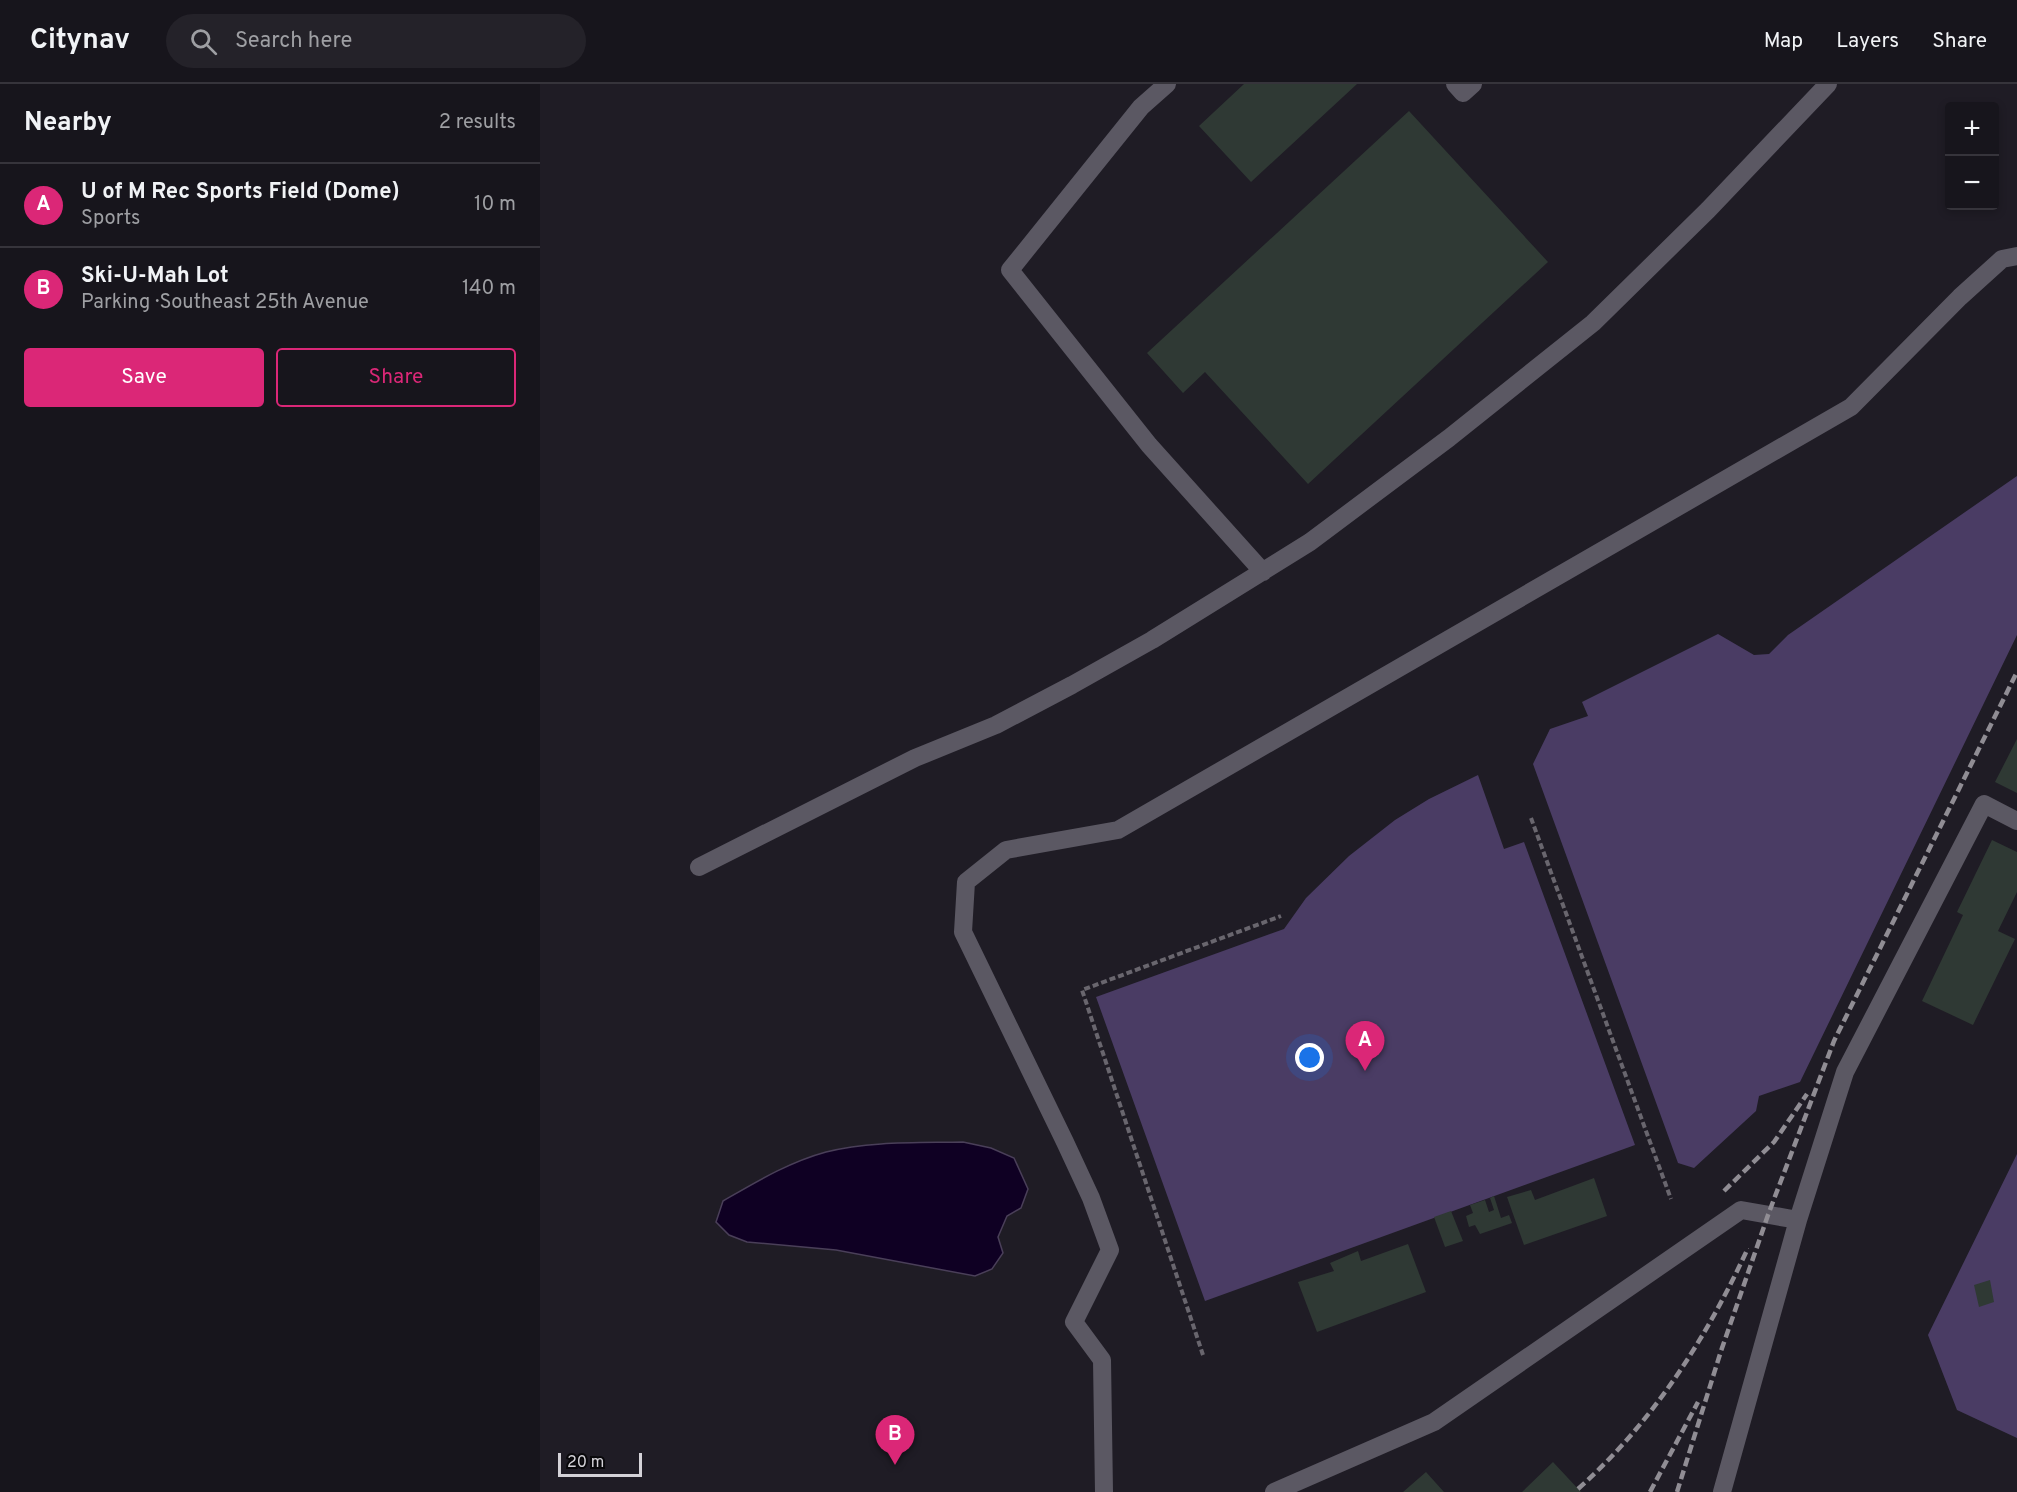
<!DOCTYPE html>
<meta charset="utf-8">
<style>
body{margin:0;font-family:Overpass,sans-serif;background:#242229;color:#f1f3f6}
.controls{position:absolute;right:18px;top:18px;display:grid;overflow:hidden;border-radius:6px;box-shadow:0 3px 9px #0003}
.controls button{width:54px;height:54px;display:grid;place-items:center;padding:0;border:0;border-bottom:2px solid #36343b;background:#17151c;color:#f1f3f6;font:30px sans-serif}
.scale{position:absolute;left:18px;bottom:15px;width:84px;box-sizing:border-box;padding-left:6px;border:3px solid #d4d2d8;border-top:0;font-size:16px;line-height:21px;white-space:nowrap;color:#d4d2d8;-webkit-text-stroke:4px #09080b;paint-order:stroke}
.you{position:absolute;left:770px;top:974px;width:21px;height:21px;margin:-15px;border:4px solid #fff;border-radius:50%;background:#1a73e8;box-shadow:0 0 0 9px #1a73e833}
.badge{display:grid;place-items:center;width:39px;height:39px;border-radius:50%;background:#db2777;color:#fff;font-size:20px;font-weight:700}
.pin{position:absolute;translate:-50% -50px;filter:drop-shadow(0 2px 3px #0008)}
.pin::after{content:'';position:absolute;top:32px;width:21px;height:18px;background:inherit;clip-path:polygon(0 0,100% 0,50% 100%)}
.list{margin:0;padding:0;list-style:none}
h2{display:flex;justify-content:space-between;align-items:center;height:78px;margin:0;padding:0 24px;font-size:26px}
h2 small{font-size:20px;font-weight:400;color:#9e9fa3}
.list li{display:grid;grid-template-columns:39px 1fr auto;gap:18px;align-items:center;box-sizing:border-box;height:84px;padding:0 24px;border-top:2px solid #36343b}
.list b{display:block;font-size:22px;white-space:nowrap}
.list p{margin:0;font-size:20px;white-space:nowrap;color:#9e9fa3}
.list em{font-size:20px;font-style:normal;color:#9e9fa3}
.actions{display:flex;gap:12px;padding:18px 24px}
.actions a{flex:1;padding:14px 0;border:2px solid #db2777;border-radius:6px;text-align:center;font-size:21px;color:#db2777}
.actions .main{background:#db2777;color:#fff}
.icon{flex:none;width:33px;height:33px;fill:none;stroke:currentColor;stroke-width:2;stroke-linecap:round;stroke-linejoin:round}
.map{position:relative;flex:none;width:1477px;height:1408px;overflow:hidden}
header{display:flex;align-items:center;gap:36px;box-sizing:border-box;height:84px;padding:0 30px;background:#17151c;border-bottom:2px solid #36343b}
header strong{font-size:28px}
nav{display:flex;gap:33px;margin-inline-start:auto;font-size:21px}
.search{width:420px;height:54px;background:#242229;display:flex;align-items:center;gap:15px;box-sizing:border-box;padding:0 21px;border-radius:33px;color:#9e9fa3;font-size:22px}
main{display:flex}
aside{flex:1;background:#17151c}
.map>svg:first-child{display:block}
</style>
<header>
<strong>Citynav</strong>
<div class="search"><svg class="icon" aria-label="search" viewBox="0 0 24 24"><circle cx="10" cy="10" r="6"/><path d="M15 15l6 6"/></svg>Search here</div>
<nav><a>Map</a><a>Layers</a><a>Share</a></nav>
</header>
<main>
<aside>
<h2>Nearby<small>2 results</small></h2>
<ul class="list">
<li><span class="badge">A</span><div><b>U of M Rec Sports Field (Dome)</b><p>Sports</p></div><em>10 m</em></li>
<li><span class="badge">B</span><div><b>Ski-U-Mah Lot</b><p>Parking · Southeast 25th Avenue</p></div><em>140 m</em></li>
</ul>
<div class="actions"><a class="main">Save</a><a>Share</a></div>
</aside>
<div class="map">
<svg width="1477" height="1408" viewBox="0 0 1477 1408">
<rect width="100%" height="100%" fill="#1f1c25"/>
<path fill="#4a3c64" d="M1477,392V551L1260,998L1219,1012L1216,1027L1154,1084L1138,1079L993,680L1010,645L1048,632L1042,618L1178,550L1214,571L1229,570L1248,551Z
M938,691L964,765L984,758L1095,1061L665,1217L556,913L744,845L766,814L809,772L855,736L889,715Z
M1477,1070V1354L1417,1326L1388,1251Z"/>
<path fill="#0f0023" stroke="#4a3f59" stroke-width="1.5" d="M423,1058L451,1064L474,1074L488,1105L481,1124L467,1132L458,1153L463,1169L452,1185L435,1192L296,1166L207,1158L189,1151L176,1138L183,1117C216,1098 249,1078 286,1068C330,1057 378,1059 423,1058Z"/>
<path fill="#2f3934" d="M704,0H817L711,98L659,42Z
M869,27L1008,178L768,400L665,288L643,309L607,269Z
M1477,655V709L1455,698Z
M1452,756L1477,768V808L1458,847L1475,855L1433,941L1382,917L1423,831L1417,828Z
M1054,1094L1067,1132L984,1161L967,1113L991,1106L995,1116Z
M954,1112L961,1134L969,1131L972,1139L940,1150L935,1141L929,1143L926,1132L933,1129L930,1121L945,1116L949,1128L954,1126L950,1114Z
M911,1127L923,1157L905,1163L894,1133Z
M868,1160L886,1208L777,1248L758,1198L794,1187L790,1179L818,1167L821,1177Z
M1450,1196L1454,1218L1439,1223L1434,1201Z
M1013,1378L1041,1408H982Z
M886,1388L904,1408H863Z"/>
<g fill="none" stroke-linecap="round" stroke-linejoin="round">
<path stroke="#69666e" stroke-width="4" stroke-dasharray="6 3" stroke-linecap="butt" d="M991,734L1131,1115
M663,1271L542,906L741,832"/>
<path stroke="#5b5863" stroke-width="18" d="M627,0L601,23L470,186L609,361L723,488
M915,0L923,9L933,0
M159,783L375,674L456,641L532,601L612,556L770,458L909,354L1053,239L1168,126L1288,0
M564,1408L562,1276L534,1238L570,1166L551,1114L525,1058L423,848L426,798L466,766L578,746L1311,323L1420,213L1462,175L1477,172
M734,1408L894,1338L1201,1126L1258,1136
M1182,1408L1258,1136L1305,988L1444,720L1477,737"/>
<path stroke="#908d94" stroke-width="4.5" stroke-dasharray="9 4.5" stroke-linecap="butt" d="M1184,1107L1234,1058L1267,1010
M1038,1405C1113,1338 1166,1255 1208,1164
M1110,1408L1158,1318
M1137,1408L1181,1267L1228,1131L1294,957L1477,588"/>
</g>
</svg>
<div class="controls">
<button>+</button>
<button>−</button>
</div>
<div class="scale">20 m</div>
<div class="you"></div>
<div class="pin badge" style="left:825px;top:987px">A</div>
<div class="pin badge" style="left:355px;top:1381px">B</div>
</div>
</main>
